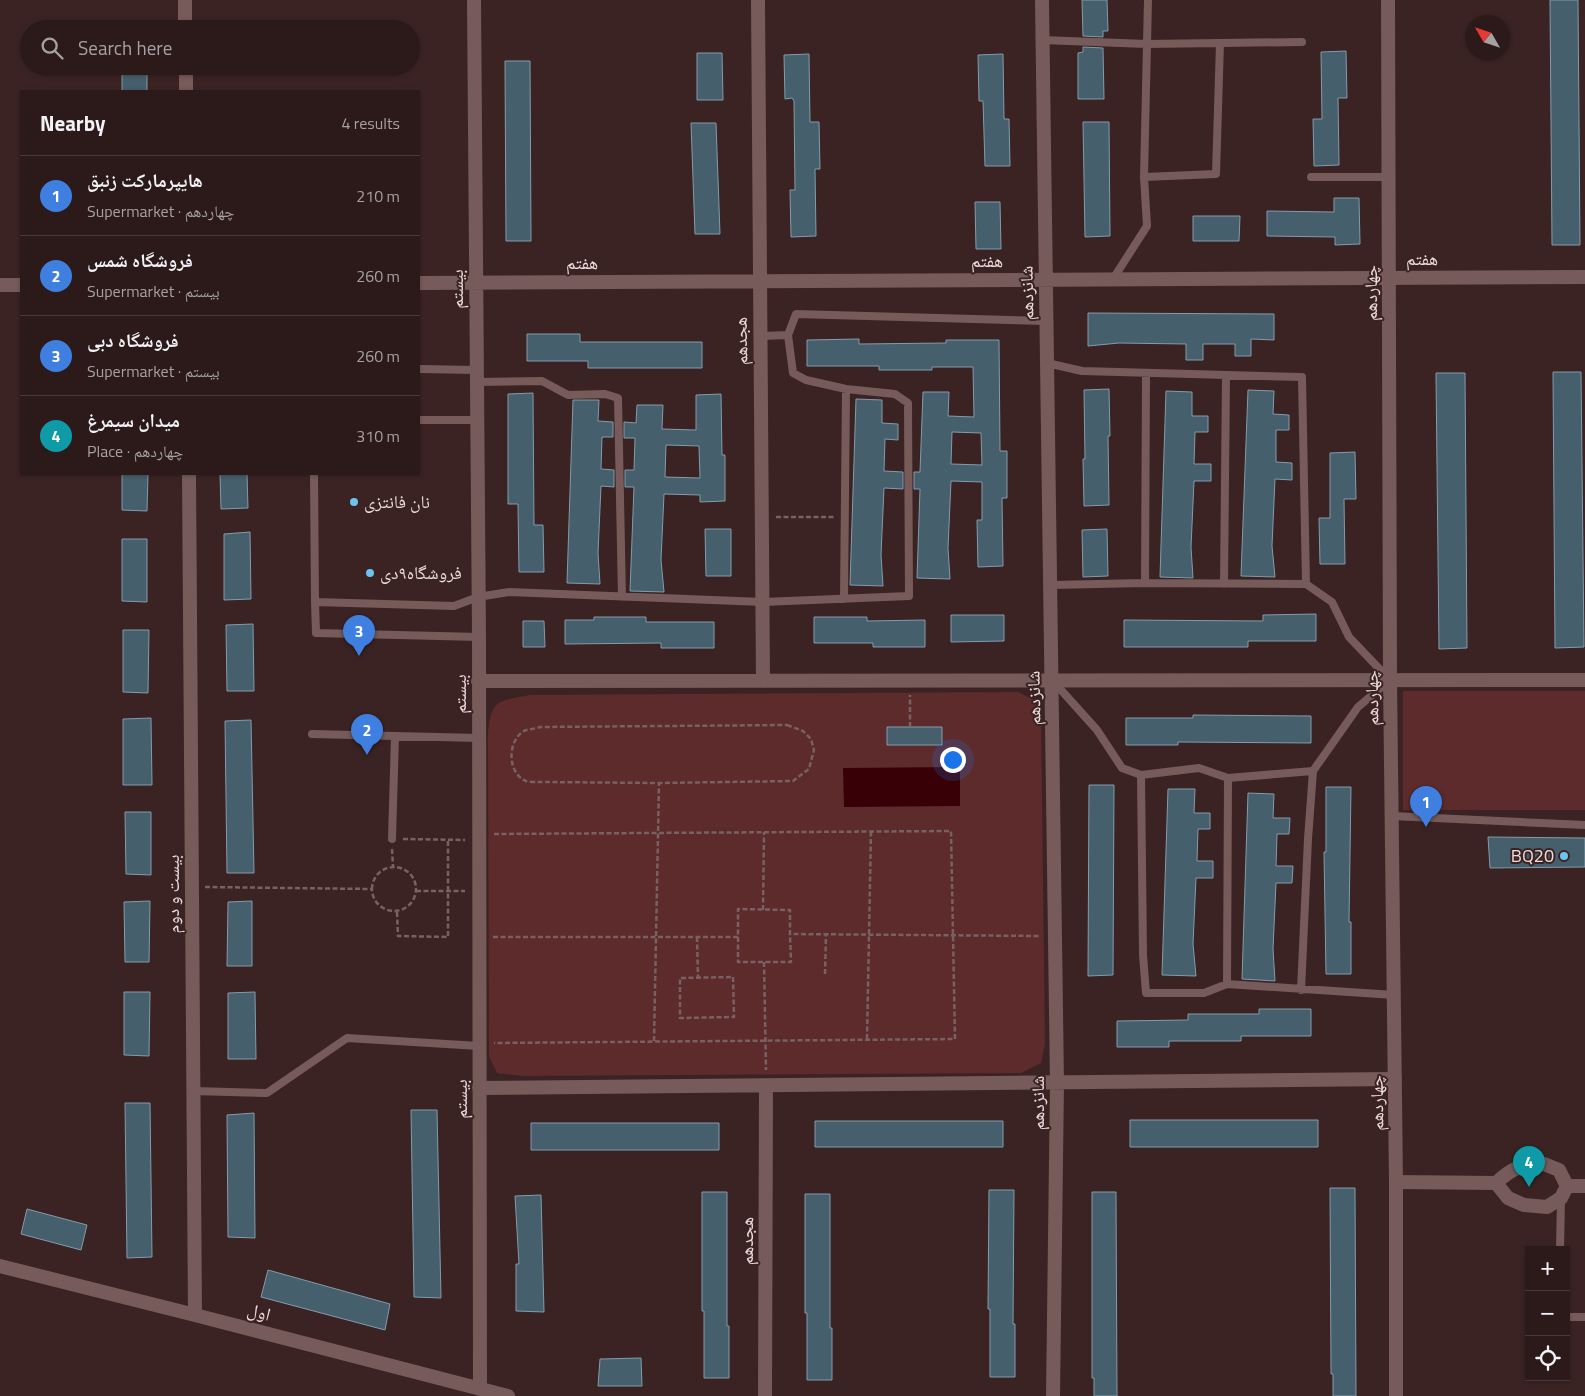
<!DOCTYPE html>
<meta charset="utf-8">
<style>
body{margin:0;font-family:"Titillium Web","Noto Naskh Arabic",sans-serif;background:#342323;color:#f1f3f6}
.controls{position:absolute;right:15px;bottom:15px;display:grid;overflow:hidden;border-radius:0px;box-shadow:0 1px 4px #0004}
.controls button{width:45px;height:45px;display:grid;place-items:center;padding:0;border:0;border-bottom:1px solid #483839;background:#2c1a1a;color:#f1f3f6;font:25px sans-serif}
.compass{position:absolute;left:1465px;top:15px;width:45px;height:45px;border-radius:50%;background:#2c1a1a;box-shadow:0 1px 4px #0004;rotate:309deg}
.you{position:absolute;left:952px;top:759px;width:18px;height:18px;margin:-12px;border:4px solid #fff;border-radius:50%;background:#1a73e8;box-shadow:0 0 0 8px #1a73e833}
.badge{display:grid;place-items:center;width:32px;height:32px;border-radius:50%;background:#bca0f2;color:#fff;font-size:16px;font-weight:700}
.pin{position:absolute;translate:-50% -41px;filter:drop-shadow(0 1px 2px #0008)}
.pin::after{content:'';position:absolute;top:26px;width:18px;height:15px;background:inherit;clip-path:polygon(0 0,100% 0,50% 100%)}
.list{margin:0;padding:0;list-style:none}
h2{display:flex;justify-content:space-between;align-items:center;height:65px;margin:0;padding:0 20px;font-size:21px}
h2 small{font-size:16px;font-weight:400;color:#a6a1a2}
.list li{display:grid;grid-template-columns:32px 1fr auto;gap:15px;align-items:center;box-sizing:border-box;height:80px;padding:0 20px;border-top:1px solid #483839}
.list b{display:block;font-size:19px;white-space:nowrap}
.list p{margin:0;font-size:16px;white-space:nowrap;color:#a6a1a2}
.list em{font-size:16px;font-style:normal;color:#a6a1a2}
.icon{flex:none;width:28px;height:28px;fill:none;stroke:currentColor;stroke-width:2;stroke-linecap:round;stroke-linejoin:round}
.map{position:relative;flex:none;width:1585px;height:1396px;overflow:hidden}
.search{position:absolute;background:#2c1a1a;box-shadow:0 1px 4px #0004;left:20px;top:20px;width:400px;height:55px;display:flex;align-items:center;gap:12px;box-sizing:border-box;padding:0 18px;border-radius:28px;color:#a6a1a2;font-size:19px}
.panel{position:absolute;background:#2c1a1a;box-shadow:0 1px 4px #0004;left:20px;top:90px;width:400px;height:385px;border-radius:0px}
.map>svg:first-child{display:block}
</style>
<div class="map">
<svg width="1585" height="1396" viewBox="0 0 1585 1396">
<rect width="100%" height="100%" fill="#3b2323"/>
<path fill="#5e2b2c" d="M1403,691H1585V810H1403Z
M1018,692L1034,700L1041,714L1045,1044L1041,1063L1021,1073L523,1076L497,1073L489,1056L488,733C491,699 499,701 530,695Z"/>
<path fill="#380006" d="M960,767V806L844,807L843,768Z"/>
<path fill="#465f6d" stroke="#829cab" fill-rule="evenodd" d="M1082,0H1107L1108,31H1103V37L1083,36Z
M1550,0H1578L1580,245H1552Z
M1083,47L1103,48L1104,99H1078V53L1083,52Z
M1346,51L1347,98H1338L1339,165L1314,166L1313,119H1322L1321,52Z
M697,53H722L723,100H697Z
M809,54L810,122H819L820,169H815L816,236L791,237L790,190H795L794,101L792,98L785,99L784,55Z
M1003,54L1004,119H1009L1010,166H985L983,101H979L978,55Z
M505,61H530L531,241H506Z
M122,66H147V91H122Z
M1083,122H1109L1110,236L1085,237Z
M691,123H716L720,234H695Z
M1334,198H1359L1360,244L1335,245V237L1267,236V211L1334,212Z
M975,202H1000L1001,249H976Z
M1193,216H1240L1239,241H1193Z
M1088,313L1274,314V340L1251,339V356H1235V344H1203V360H1186V344L1119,343L1088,346Z
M527,334H580V342H702V368H588V361H527Z
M859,339V344L946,343V340H999L1000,451H1007V498H1002L1003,566L978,567L977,520H982V482L951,481L948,548L950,579L917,578L920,489H914V472H920L923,392H949L948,416L974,417L973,367H932V370H879V366H807V340ZM952,432L981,433L982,465L951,464Z
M1553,372H1581L1584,647L1555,648Z
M1436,373H1465L1467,648L1439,649Z
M1109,389L1110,436H1108L1109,505L1084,506L1083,459H1085L1084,390Z
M1248,390L1274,391L1273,414L1289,415V430H1276V462L1292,463V480L1275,479L1272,546L1275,577L1241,576Z
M1166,391L1192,392V416H1208V432H1195L1194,464H1211V481H1194L1191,547L1193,578L1160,577Z
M533,393L534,525H543L544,572H519L518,504H508V394Z
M721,394L722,455H725V501L700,502V495L664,494L661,560L664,592L630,591L634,487H625V470H634L635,438H624V422L636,423L637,405H663L662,429L696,430V395ZM666,445L699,446L700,478L665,477Z
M856,399L882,400V423L898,424V440L885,439L884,471L903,472V489L884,488L881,555L883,586L850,585Z
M573,400H599L598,421L613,422V437H602L601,469L614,470V487L601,486L598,553L600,584L567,583Z
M1355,452L1356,499H1344L1345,564H1320L1319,518H1330V453Z
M122,474H148L147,511L122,510Z
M220,474H247L248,508L221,509Z
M705,529H731V576H706Z
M1107,529L1108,576L1083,577L1082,530Z
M250,532L251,599L224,600V534Z
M122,539H147V602L122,601Z
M1316,614V641H1248V647H1124V620L1263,621V615Z
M951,615H1004V641L951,642Z
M594,617H646V622H714V648H661V643L565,644V620H594Z
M814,617H867V621L925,620V647H873V643H814Z
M523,621H544L545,647H523Z
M253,624L254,691H227L226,625Z
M123,630H149L148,693L123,692Z
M1193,715L1311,716V743L1178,742V745H1126V718H1193Z
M151,718L152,785H123V719Z
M251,720L254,873H227L225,721Z
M887,727H942V745H887Z
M1089,785H1114L1113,975L1088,976Z
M1326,787H1351L1349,922H1351V974H1326L1324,852H1326Z
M1168,789H1195L1194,813H1210V829H1198L1197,861H1213V878H1196L1193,944L1196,976L1162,975Z
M1248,793L1274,794L1273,818H1290L1289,834H1277L1276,866H1293L1292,883H1276L1273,949L1275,981L1242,979Z
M125,812H151V875L126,874Z
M1488,837L1585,838V867L1490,868Z
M150,901L149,962H125L124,902Z
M252,901V966H227L228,902Z
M124,992H150L149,1056L124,1055Z
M255,992L256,1059H228V993Z
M1259,1009H1311V1036H1241V1041H1169V1047H1117V1021L1188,1020V1014H1259Z
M125,1103H150L152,1257L127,1258Z
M411,1110H437L441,1298L414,1297Z
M254,1113L255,1238L228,1237L227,1115Z
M1130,1120H1318V1147H1130Z
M815,1121H1003V1147H815Z
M531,1123H719V1150H531Z
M1330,1188H1355L1356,1396H1333V1374H1331Z
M989,1190H1014L1013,1324H1015V1377H990V1309H988Z
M702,1192H727V1326H729V1378H704V1311H702Z
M1092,1192H1116L1117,1396H1094V1378H1092Z
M805,1194H830V1328H832V1380H807V1313H805Z
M541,1195L544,1312L516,1311V1264H519L515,1196Z
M27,1209L87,1225L81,1250L21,1234Z
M268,1270L390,1304L385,1330L261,1297Z
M641,1358L642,1386H598L600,1359Z"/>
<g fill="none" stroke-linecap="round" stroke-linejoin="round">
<path stroke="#776161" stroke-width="2.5" stroke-dasharray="5 2.5" stroke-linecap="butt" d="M776,517H835
M787,725L803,731L811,739L814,750L809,769L793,781L659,783L538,782C535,782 529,782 526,781C507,773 507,741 524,731C528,729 535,729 540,727Z
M910,727V695
M494,834L951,831L955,1039L494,1043
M403,839L465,840
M392,849L393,867
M372 889a22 22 0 1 1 44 0a22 22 0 1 1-44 0Z
M205,887L371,889
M416,891H465
M763,910L764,832
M397,912L398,936L448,937V840
M493,937H738V909L790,910V934L1041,936
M697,937L698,977
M738,937V962H791L790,934
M764,962L766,1070
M825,974L826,934
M733,977L734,1017L680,1018V978Z
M867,1039L871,831
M654,1041L659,783"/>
<path stroke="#775b5a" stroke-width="8" d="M1042,40L1147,44L1148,0
M1220,43L1216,174L1144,177L1147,44Z
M1220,43L1302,42
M1311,177H1389
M1113,279L1147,226L1144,177
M788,335L796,314L1046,321
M1047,363L1082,371L1302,377L1306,584
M419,369L477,370
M477,382L542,381L568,395L605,394L618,398L622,597
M419,420H477
M314,474L315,602L454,606L478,597L509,592L763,602L909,596L908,403L895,394L846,389L806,380L793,373L788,335L760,336
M1145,583L1146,373
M1224,584L1226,375
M1051,585L1145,583L1306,584L1332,602L1349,637L1390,680L1358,707L1313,771
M844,599L846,389
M315,602L316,633L479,637
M1053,681L1097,730L1122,768L1141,775L1143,955L1146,993H1204L1227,984L1394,995
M312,734L479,738
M1141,775L1199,768L1228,778L1313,771L1308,839L1301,990
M1392,816L1585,825
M392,839L395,736
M1227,984L1228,778
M193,1091L267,1093L347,1038L479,1046
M1560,1250L1561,1198
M1566,1317H1585"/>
<path stroke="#775b5a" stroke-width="14" d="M185,0V29
M474,0L479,637L480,1388
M758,0L763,681
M1042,0L1057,1083L1053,1396
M186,66V91
M419,283L1585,277
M0,285H21
M189,474L195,1315
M478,681L1585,680
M479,1088L1395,1079
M1544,1164L1559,1170L1567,1186L1561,1198L1547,1207L1524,1205L1508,1198L1496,1183C1513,1167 1521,1165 1544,1164Z
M1396,1182L1496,1183
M1567,1186H1585
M0,1266L195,1315L508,1396
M765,1396L766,1086"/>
<path stroke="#775b5a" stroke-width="14" d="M1388,0L1390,680L1396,1182V1396"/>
</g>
<g fill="#6ac3f1" stroke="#3b2323" stroke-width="2">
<circle cx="354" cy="502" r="5"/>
<circle cx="370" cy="573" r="5"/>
<circle cx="1564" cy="856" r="5"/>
</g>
<g text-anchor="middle" stroke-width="4" stroke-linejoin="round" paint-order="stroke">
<g font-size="18" fill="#ecdbda" stroke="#3b2323">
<text x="1422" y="265">هفتم</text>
<text x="987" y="267">هفتم</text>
<text x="582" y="269">هفتم</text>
<text transform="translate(457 289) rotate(-90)" y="6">بیستم</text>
<text transform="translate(1027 293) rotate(-91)" y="6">شانزدهم</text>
<text transform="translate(1371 293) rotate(-90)" y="6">چهاردهم</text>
<text transform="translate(741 341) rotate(-91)" y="6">هجدهم</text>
<text transform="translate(460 694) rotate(-90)" y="6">بیستم</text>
<text transform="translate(1034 698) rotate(-91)" y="6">شانزدهم</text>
<text transform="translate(1372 698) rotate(-91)" y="6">چهاردهم</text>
<text transform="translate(173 894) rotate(-90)" y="6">بیست و دوم</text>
<text transform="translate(461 1099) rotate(-90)" y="6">بیستم</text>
<text transform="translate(1038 1103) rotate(-90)" y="6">شانزدهم</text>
<text transform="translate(1377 1103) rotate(-91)" y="6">چهاردهم</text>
<text transform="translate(747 1241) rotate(-90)" y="6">هجدهم</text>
<text transform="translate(259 1312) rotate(15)" y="6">اول</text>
</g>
<g font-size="18" fill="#ecdbda" stroke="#3b2323" text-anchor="start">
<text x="364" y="508">نان فانتزی</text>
<text x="380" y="579">فروشگاه۹دی</text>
<text x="1554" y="862" text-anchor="end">BQ20</text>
</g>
</g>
</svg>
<div class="controls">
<button>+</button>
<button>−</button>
<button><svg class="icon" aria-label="locate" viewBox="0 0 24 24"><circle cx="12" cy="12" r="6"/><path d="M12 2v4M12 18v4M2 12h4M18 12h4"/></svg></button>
</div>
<svg class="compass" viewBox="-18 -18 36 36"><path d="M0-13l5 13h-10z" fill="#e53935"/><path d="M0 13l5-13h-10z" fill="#a6a1a2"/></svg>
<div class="you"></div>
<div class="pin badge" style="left:1426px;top:827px;background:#3f7fe0">1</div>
<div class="pin badge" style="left:367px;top:755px;background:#3f7fe0">2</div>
<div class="pin badge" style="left:359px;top:656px;background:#3f7fe0">3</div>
<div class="pin badge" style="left:1529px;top:1187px;background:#0f9aa8">4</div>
<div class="search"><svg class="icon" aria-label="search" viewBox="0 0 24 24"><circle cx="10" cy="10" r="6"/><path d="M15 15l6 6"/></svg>Search here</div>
<section class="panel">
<h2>Nearby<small>4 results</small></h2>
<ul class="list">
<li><span class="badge" style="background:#3f7fe0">1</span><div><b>هایپرمارکت زنبق</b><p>Supermarket · چهاردهم</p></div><em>210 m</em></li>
<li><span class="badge" style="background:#3f7fe0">2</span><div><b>فروشگاه شمس</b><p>Supermarket · بیستم</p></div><em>260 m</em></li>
<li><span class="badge" style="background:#3f7fe0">3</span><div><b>فروشگاه دبی</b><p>Supermarket · بیستم</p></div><em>260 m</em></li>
<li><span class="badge" style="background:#0f9aa8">4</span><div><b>میدان سیمرغ</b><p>Place · چهاردهم</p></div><em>310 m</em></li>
</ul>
</section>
</div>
